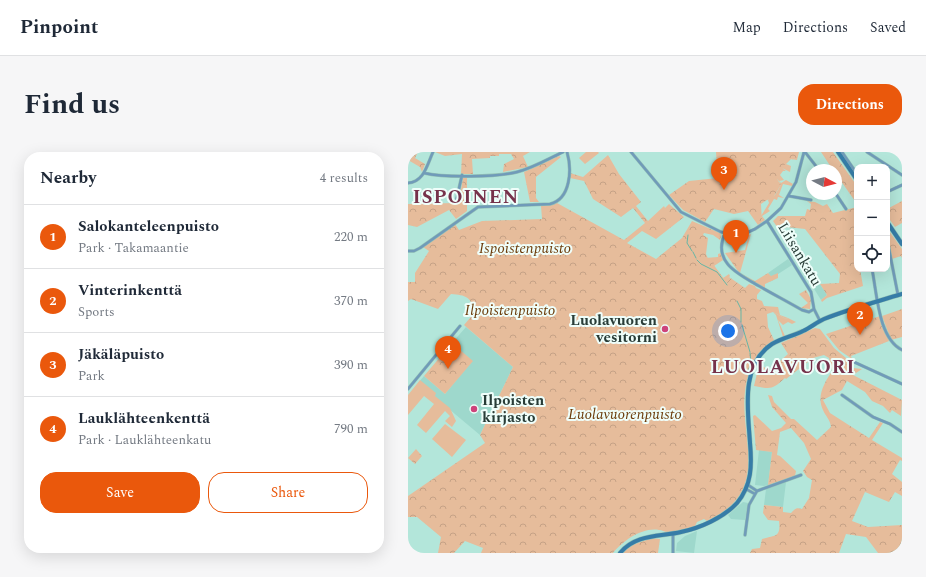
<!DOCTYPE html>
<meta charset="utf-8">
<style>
body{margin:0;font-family:Spectral,serif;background:#f6f6f7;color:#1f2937}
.controls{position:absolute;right:12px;top:12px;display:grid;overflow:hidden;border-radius:8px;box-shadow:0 4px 16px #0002}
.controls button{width:36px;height:36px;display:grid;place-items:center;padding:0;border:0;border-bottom:1px solid #e0e1e3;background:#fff;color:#1f2937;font:20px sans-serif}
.compass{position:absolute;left:398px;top:12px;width:36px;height:36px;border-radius:50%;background:#fff;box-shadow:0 4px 16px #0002;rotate:97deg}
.you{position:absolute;left:320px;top:179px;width:14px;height:14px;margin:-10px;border:3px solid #fff;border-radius:50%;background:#1a73e8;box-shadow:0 0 0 6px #1a73e833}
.badge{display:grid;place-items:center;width:26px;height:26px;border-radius:50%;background:#ea580c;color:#fff;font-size:13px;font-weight:700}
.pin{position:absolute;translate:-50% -33px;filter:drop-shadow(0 1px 2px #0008)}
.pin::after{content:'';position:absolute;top:21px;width:14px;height:12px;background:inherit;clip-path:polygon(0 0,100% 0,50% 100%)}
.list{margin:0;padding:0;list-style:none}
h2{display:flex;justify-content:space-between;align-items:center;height:52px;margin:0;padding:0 16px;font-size:17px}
h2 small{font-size:13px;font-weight:400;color:#747a83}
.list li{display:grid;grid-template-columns:26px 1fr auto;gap:12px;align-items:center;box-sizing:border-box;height:64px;padding:0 16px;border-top:1px solid #e0e1e3}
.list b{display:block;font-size:15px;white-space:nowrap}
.list p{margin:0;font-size:13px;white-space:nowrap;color:#747a83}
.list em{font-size:13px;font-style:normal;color:#747a83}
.actions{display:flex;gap:8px;padding:12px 16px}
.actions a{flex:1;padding:9px 0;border:1px solid #ea580c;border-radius:16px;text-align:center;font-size:14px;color:#ea580c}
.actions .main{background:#ea580c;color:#fff}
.icon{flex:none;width:22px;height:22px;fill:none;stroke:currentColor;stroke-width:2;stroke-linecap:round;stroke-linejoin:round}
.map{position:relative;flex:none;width:494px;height:401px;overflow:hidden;border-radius:16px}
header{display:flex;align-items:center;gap:24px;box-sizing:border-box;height:56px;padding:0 20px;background:#fff;border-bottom:1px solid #e0e1e3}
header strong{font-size:19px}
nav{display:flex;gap:22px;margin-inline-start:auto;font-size:14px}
.intro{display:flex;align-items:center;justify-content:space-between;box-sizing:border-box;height:96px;padding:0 24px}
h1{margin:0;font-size:28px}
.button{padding:10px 18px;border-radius:16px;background:#ea580c;color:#fff;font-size:14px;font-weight:700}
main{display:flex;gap:24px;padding:0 24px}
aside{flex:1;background:#fff;border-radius:16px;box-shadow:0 4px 16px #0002}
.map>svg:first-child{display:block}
</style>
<header>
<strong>Pinpoint</strong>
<nav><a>Map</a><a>Directions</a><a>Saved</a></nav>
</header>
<div class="intro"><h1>Find us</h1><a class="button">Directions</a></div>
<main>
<aside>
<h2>Nearby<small>4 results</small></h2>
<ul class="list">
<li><span class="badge">1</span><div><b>Salokanteleenpuisto</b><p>Park · Takamaantie</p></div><em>220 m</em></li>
<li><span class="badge">2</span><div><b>Vinterinkenttä</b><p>Sports</p></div><em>370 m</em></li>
<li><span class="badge">3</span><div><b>Jäkäläpuisto</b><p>Park</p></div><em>390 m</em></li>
<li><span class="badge">4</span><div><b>Lauklähteenkenttä</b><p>Park · Lauklähteenkatu</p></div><em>790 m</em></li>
</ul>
<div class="actions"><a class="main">Save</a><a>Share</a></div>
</aside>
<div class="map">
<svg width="494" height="401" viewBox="0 0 494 401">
<defs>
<pattern id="forest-crowns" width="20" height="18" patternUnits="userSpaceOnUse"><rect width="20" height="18" fill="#e6bc9b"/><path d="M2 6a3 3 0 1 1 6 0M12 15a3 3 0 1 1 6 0" fill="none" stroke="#c5a286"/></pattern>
<pattern id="garden-furrows" width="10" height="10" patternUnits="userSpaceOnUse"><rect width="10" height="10" fill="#e6bc9b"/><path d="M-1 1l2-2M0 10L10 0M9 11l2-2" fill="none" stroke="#c5a286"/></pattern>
</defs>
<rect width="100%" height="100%" fill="#b3e6da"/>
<path fill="#9ed8cc" d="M380,107L384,113L364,126L360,121Z
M403,132H412L419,143L413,148Z
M58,175L105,215L72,283L10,231L16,224L37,242L64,209L44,191Z
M351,298L364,300L360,333L356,334L347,333Z
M378,330L375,355L356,353L358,337Z
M335,350L340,351L337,368L323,367L320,363Z
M289,379L286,401L268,399L269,391L277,384Z"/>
<path fill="#e6bc9b" d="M178,0H190L191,1L177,12L171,6Z
M383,6L386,8L383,7L378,12L383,14L382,20L374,16L378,19H375L372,23L376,28L371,29L373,31L378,28L385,32L384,34L375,32L371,43L376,46L370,45L369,48L366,47L360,57L362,59L354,64L357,68L354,70L353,64L361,51L360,48L367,43L373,33L370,28L358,19Z
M313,101L315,108L306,114L315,126L321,122L322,124L317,130L332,140L331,144L290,104L297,106L310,105V102Z
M365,160L378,167L380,166L388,170L384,172L380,170L375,173L370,168L377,184L375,185L368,163Z
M12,228L28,241L27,244L42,256L48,269L44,275L37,269L42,264L37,259L18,281L9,273L26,252L16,244L0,263V243Z
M37,272L58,288L44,305L24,287Z"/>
<path fill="url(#forest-crowns)" d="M0,0H10L7,6L17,12L14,20L12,15L0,8Z
M27,0H122L115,4L120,15L95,20L96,12L106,7L103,2H91V4H82V6L64,7L65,22H53L54,2L37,4Z
M308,0H391L389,8L383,7L378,10L369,27L373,33L364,47L359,48L353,52L354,70L350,73L340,59L326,62L306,57L297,70L275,58L261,43L281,29L310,26Z
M413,0H425L449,34V52L428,22V18H425Z
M200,3L211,22L233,50L228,54L240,69L256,54L257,56L261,52L276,65L248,87L234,79L219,91L248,107L274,86L284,69L312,81L313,84L312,88L305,83L296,81L295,83L300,86L298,102L302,111L313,103L314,105L305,112L319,131L337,136L341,132L347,134L348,136L353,138L349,143V147L354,149L356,154L370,155L372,163L380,166L378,167L365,160L359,162L360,175L366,188C355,200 344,210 339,228C326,280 369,337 299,369L296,367L289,370L287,374C278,377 269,380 260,380C256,380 254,378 251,378C234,375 215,389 205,401H73L75,396L57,389L46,401H30L33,385L9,365H0V344L77,291L72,283L105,215L56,173L67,160C63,145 58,143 43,142L30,157L3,147L0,149V130H7V121L21,99L15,95L47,72L51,78L74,69L134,67L133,54L149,51L216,88L237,71L225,56L213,65L185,47L176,29L162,26V21L175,25Z
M151,4L153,5L128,25V46L131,50H122L116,20Z
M55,25H59V59L48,67L41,58L9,75L0,73V52L48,51L52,44Z
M399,49L407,50L415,54L419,52L425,61L449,55V117H452L455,134L419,146L414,150L413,148L419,143L412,132L431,131L432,122L397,77L379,75L372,79L365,69L370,64H397L399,57L402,58L403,52Z
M494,49V71L487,75L479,64V57Z
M479,76L494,97V106L493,104L484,107Z
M343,82L332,121L347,129L360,121L363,124L370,121V126L357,132V136L332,122L317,101L337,98L341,83Z
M398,138L403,147L402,157L393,156L400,151L391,142Z
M494,157V185L483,188L474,164Z
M472,164L481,189L443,204L444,207L431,198L418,182Z
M407,176L412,177L426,196L444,211L445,216L454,217L445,223L494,248L493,264L484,258L482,261L475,254L464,249L457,240L439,229L434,238L415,248L422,261L461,286L472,270L475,271L464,288L494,306V309L492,308L484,322L494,330V344L487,340L481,350L457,340L444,369L460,375L494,373V401H470L458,385L438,382L431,401H342L344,397L352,396L354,387C367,383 373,386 371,369L360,368L355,361L356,353L375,355V360L383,361C387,357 388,355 394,357L401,346L404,328L399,325L395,319L403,307L396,291L383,276L372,280L369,303L372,304L388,319L387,324L360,333L364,300L348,298L345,264L347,263L364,279L373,276L378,271L364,255L360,243L364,244L366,250L383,267H386L409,288L423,275C422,267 418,265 415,258C408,244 417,230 424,219L421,206L416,203L405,206L378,227L377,226C364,238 363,237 346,234L351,213L362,218L380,202L373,191Z
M44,191L65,209L37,242L16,224Z
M8,297L14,304L7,312L0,306Z
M244,386L252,387L250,401H214L224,393Z"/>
<path fill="url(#garden-furrows)" d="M321,125L337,136L331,140L317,129Z"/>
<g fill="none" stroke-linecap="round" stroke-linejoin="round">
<path stroke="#66b6a5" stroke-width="1" d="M280,83L279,91L284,99
M285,100L288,106
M289,108L293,112L309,120L319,133
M329,149L333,157V170
M334,173L342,200
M339,222L343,211L342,201"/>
<g stroke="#94c1b6" stroke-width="3.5">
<path id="street" d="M223,0L273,60L313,80L327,82H336L347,77L359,69L373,56L388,30L396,0
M397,0L411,18
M434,0L449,22
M459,0L494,23
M16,21C37,26 88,25 109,20C125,16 140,7 155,0
M0,31C16,30 19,13 25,0
M479,40L494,33
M428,42L438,57
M381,44L403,48
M48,50L54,23
M359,69L403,140L406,157L412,169
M317,81C304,110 330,122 351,134C365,142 380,150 394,158L401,160L406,157
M479,87L490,143
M0,99H6L12,96L70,55L142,52C163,47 164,17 159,0
M464,117C469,141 470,186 494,198
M446,210L494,232
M0,237L52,174
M434,243L465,265L482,272L494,280
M340,333L349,339
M338,337L347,342
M265,382V401
M337,383L341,353L349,339L393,323"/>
</g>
<g stroke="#94c1b6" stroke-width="5">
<path id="secondary" d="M430,0L449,28
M479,70L494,92
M212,401C228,382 251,385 273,380C292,376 315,366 329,351C344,333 344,313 342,291C340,258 332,213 364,192C374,186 385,184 395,179C402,176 409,170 416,167C441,157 468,150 494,142"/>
</g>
<use href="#street" stroke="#709bb9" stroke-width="2.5"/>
<use href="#secondary" stroke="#367ca7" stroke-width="4"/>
</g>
<g fill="#cd437b" stroke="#effefa" stroke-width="1.5">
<circle cx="257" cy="177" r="4"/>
<circle cx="66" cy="257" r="4"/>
</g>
<g text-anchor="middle" stroke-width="4" stroke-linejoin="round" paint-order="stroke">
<g font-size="15" font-style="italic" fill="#6c3c0a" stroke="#effefa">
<text x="117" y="101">Ispoistenpuisto</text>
<text x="102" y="163">Ilpoistenpuisto</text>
<text x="217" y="267">Luolavuorenpuisto</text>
</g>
<g font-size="15" fill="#283c37" stroke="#effefa">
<text transform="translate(392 102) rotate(59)" y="5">Liisankatu</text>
</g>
<g font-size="15" font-weight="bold" fill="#283c37" stroke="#effefa" text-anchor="end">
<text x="249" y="173">Luolavuoren<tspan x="249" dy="17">vesitorni</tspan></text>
<text x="74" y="253" text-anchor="start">Ilpoisten<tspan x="74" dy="17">kirjasto</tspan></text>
</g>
<g font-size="19" font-weight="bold" letter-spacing="1" fill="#76324b" stroke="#effefa">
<text x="58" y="51">ISPOINEN</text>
<text x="375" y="221">LUOLAVUORI</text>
</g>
</g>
</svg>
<div class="controls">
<button>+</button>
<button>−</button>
<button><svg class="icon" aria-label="locate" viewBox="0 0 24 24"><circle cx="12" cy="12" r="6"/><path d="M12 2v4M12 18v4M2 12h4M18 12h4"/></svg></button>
</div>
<svg class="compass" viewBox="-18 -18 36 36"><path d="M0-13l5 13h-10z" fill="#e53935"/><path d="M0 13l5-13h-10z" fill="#747a83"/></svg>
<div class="you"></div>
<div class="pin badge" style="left:328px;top:101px">1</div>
<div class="pin badge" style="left:452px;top:183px">2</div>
<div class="pin badge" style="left:316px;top:38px">3</div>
<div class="pin badge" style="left:40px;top:217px">4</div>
</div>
</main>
